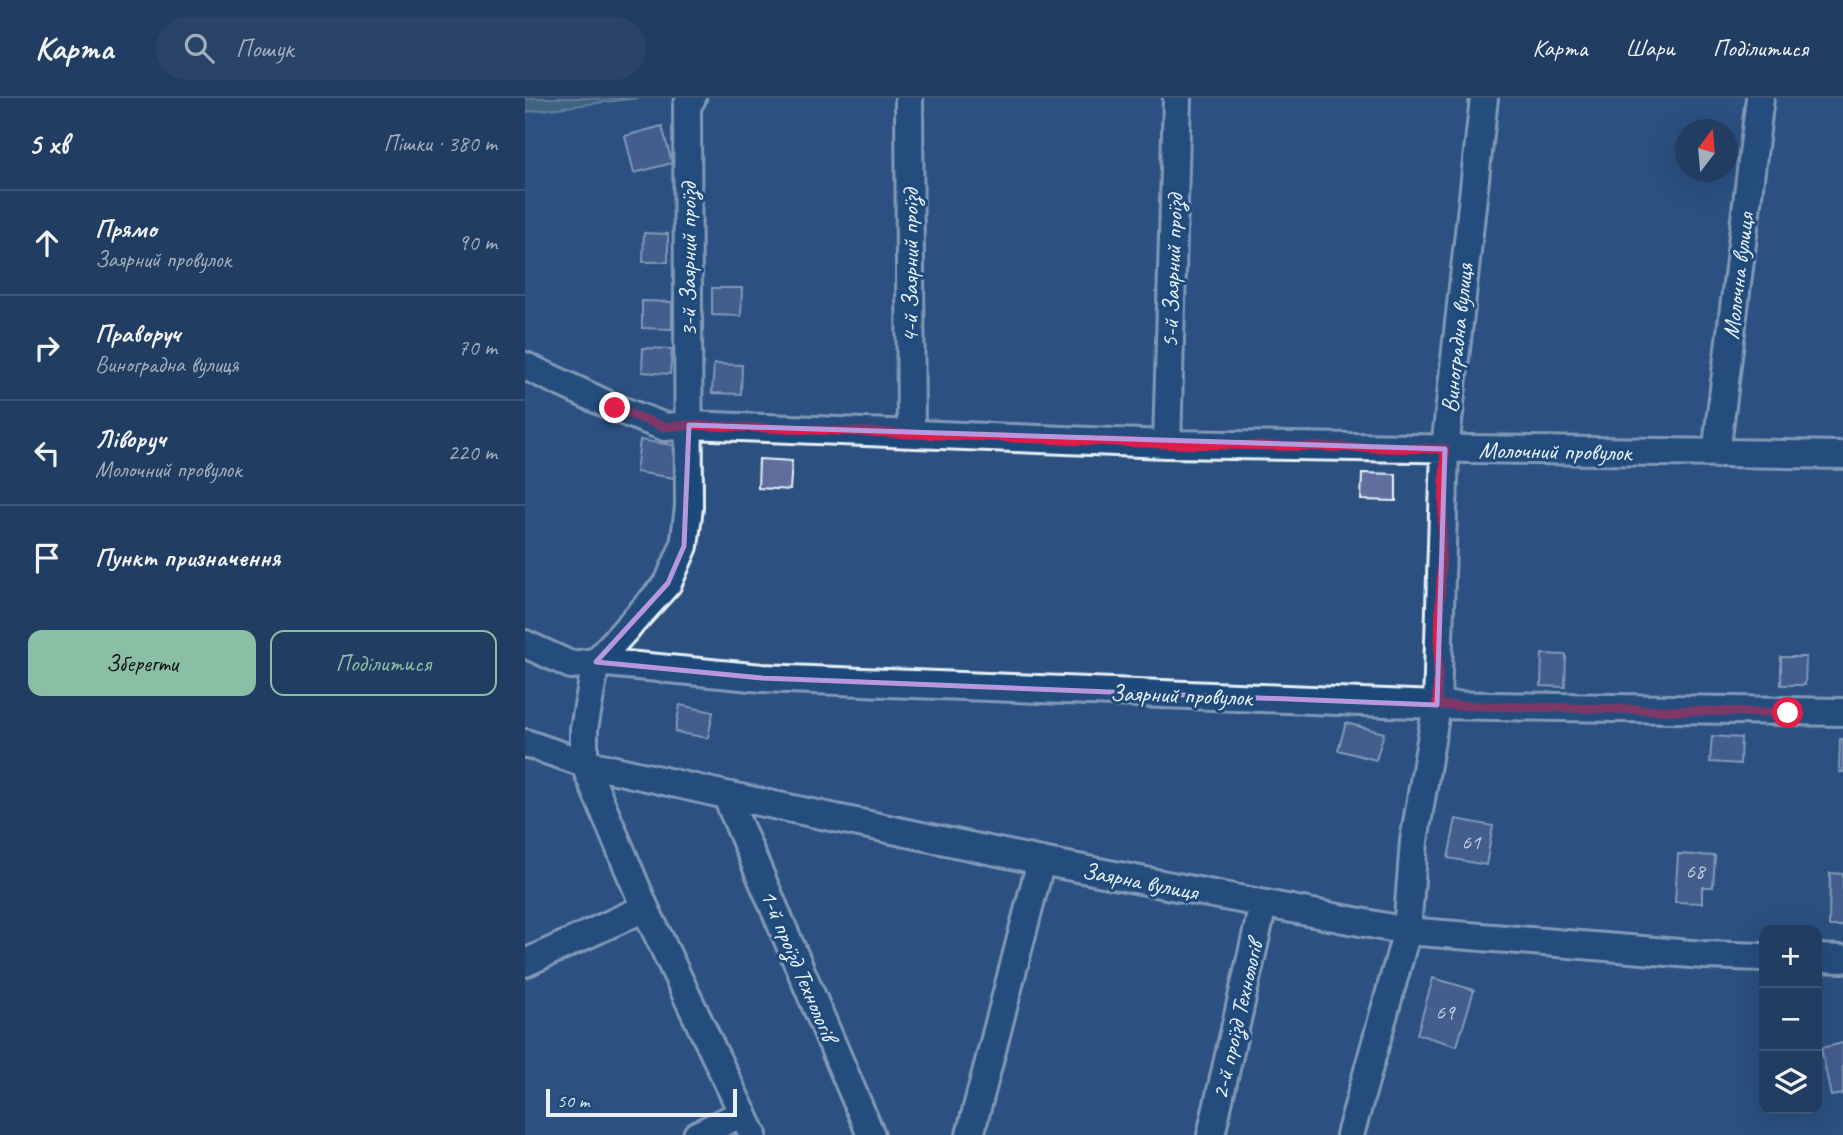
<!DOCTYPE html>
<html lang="uk">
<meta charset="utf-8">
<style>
body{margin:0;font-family:Caveat,sans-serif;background:#294467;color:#f1f3f6}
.controls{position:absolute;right:21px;bottom:21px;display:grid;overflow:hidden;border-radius:14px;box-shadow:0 7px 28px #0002}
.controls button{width:63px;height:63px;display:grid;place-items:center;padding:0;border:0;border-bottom:2px solid #3e5676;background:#213d61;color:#f1f3f6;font:35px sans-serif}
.compass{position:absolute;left:1150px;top:21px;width:63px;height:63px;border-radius:50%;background:#213d61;box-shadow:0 7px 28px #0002;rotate:16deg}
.scale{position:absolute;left:21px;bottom:18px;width:191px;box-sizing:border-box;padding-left:7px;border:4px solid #e8f1f8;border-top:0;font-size:19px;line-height:24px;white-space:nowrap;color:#e8f1f8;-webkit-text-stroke:5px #1f4a7a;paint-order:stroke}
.stop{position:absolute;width:21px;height:21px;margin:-16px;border:5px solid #e11d48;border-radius:50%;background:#fff}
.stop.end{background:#e11d48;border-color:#fff;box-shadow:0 2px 7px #0008}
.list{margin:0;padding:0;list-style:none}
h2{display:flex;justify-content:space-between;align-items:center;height:91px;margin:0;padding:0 28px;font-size:30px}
h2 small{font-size:23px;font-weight:400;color:#a2aebd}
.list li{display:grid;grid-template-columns:46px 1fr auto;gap:21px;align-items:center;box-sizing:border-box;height:105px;padding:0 28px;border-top:2px solid #3e5676}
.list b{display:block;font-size:26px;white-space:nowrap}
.list p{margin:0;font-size:23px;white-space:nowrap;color:#a2aebd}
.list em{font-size:23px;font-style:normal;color:#a2aebd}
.actions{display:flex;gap:14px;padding:21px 28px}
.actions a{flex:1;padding:16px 0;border:2px solid #8abfa5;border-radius:14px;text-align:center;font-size:24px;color:#8abfa5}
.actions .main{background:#8abfa5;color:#111}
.icon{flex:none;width:38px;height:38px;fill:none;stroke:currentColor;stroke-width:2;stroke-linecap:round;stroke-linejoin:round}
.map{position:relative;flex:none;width:1318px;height:1037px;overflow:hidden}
header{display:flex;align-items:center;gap:42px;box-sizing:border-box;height:98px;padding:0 35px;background:#213d61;border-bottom:2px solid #3e5676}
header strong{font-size:33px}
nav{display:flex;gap:38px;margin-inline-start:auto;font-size:24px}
.search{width:490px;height:63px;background:#294467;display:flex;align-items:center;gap:18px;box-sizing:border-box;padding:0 24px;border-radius:38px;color:#a2aebd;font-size:26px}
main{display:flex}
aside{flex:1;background:#213d61}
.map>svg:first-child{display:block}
</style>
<header>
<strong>Карта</strong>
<div class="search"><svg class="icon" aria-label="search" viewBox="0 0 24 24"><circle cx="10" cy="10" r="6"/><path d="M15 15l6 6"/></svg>Пошук</div>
<nav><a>Карта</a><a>Шари</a><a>Поділитися</a></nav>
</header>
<main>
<aside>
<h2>5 хв<small>Пішки · 380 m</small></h2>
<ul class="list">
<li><svg class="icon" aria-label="ahead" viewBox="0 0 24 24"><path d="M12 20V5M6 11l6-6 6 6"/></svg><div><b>Прямо</b><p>Заярний провулок</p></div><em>90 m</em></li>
<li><svg class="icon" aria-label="right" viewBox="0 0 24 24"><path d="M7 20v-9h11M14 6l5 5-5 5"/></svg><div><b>Праворуч</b><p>Виноградна вулиця</p></div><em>70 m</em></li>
<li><svg class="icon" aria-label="left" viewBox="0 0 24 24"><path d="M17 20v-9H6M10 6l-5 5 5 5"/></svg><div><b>Ліворуч</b><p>Молочний провулок</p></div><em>220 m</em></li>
<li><svg class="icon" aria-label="arrive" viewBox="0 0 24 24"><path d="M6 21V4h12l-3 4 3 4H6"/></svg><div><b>Пункт призначення</b></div></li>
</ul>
<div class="actions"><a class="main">Зберегти</a><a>Поділитися</a></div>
</aside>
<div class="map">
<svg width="1318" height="1037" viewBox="0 0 1318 1037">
<rect width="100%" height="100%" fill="#2c5181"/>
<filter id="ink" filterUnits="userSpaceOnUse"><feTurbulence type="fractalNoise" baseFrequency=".0143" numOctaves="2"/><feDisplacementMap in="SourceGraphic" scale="14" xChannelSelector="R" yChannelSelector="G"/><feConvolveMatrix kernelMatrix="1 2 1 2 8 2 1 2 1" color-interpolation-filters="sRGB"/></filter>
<g filter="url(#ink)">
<path fill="#587a7f" stroke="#a0b6bc" stroke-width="2" d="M0,0H113L0,14Z"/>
<path fill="#5f6e9c" stroke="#e8f1f8" stroke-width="2" d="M137,28L147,65L109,75L100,38Z
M119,135L143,136V164H118Z
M187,190H217L216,218L187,217Z
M117,203L147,204V231L117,230Z
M118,250L147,251L145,276L117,274Z
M189,266L217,267L216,296L187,295Z
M115,342L154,348L149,380L111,374Z
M234,361L267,363L265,392L233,390Z
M837,375L871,376V403L836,402Z
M1017,556L1041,557L1040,589L1016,588Z
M1256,559H1281L1280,587H1256Z
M155,607L188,614L183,640L150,634Z
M821,625L859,635L851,662L813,652Z
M1187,638L1216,640L1215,666L1185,664Z
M1315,641H1318V674H1314Z
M931,721L968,728L961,767L923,760Z
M1153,756L1190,758L1188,789H1177V805L1150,804Z
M1305,775L1318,776V828H1304Z
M908,880L949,892L932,948L892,936Z
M1318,945V996L1306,998L1296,950Z"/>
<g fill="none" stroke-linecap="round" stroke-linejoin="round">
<g stroke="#e8f1f8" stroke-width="32">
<path id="minor" d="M167,0L162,8L164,409L159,448L143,485L71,564L59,631V665L120,810L228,1037
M384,0L386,335
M0,268L90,310L140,329L164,327L642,346L1318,357
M642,346L652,0
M1191,356L1235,0
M0,546L46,567L71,564L237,580L912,607L1318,614
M0,645L59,665L201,697L516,763L882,833L1179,857L1239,859
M201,697L346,1037
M1292,860L1318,861
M0,865L120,810
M172,1037L218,1015
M445,1037L516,763
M686,1037L738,807
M825,1037L882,833L889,743L912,607L920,351L959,0"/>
</g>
<use href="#minor" stroke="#1f4a7a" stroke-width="26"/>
</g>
</g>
<g fill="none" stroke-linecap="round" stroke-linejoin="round" filter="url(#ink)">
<path stroke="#e11d48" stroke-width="9" d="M90,310L139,329L164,327L642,346L920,351L912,607L1263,615"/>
</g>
<path d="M0 0H1318V1037H0ZM164,327L920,351L912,607L237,580L71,564L143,485L159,448Z" fill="#2c5181" fill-opacity=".55" fill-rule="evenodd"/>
<path fill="none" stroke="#b798de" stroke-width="5" stroke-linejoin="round" d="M164,327L920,351L912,607L237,580L71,564L143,485L159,448Z"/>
<g text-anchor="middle" stroke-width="6" stroke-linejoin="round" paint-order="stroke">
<g font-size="21" fill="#c6d0e1">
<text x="946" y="751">61</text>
<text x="1170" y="780">68</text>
<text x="920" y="921">69</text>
</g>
<g font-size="24" fill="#e8f1f8" stroke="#1f4a7a">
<text transform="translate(163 162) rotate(-90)" y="8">3-й Заярний проїзд</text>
<text transform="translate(385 168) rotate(-90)" y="8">4-й Заярний проїзд</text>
<text transform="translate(647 173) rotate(-88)" y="8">5-й Заярний проїзд</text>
<text transform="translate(1213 178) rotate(-83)" y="8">Молочна вулиця</text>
<text transform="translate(932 240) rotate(-84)" y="8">Виноградна вулиця</text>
<text transform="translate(1030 353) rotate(1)" y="8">Молочний провулок</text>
<text transform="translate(656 597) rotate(2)" y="8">Заярний провулок</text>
<text transform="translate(615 783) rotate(11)" y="8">Заярна вулиця</text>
<text transform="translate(274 867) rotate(67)" y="8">1-й проїзд Технологів</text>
<text transform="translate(712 922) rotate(-77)" y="8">2-й проїзд Технологів</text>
</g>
</g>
</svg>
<div class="controls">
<button>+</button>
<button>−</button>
<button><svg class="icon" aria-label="layers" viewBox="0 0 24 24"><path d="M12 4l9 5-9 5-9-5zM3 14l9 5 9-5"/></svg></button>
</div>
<svg class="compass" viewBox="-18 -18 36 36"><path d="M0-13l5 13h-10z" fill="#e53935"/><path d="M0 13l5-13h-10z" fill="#a2aebd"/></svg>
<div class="scale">50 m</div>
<div class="stop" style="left:1263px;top:615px"></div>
<div class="stop end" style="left:90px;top:310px"></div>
</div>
</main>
